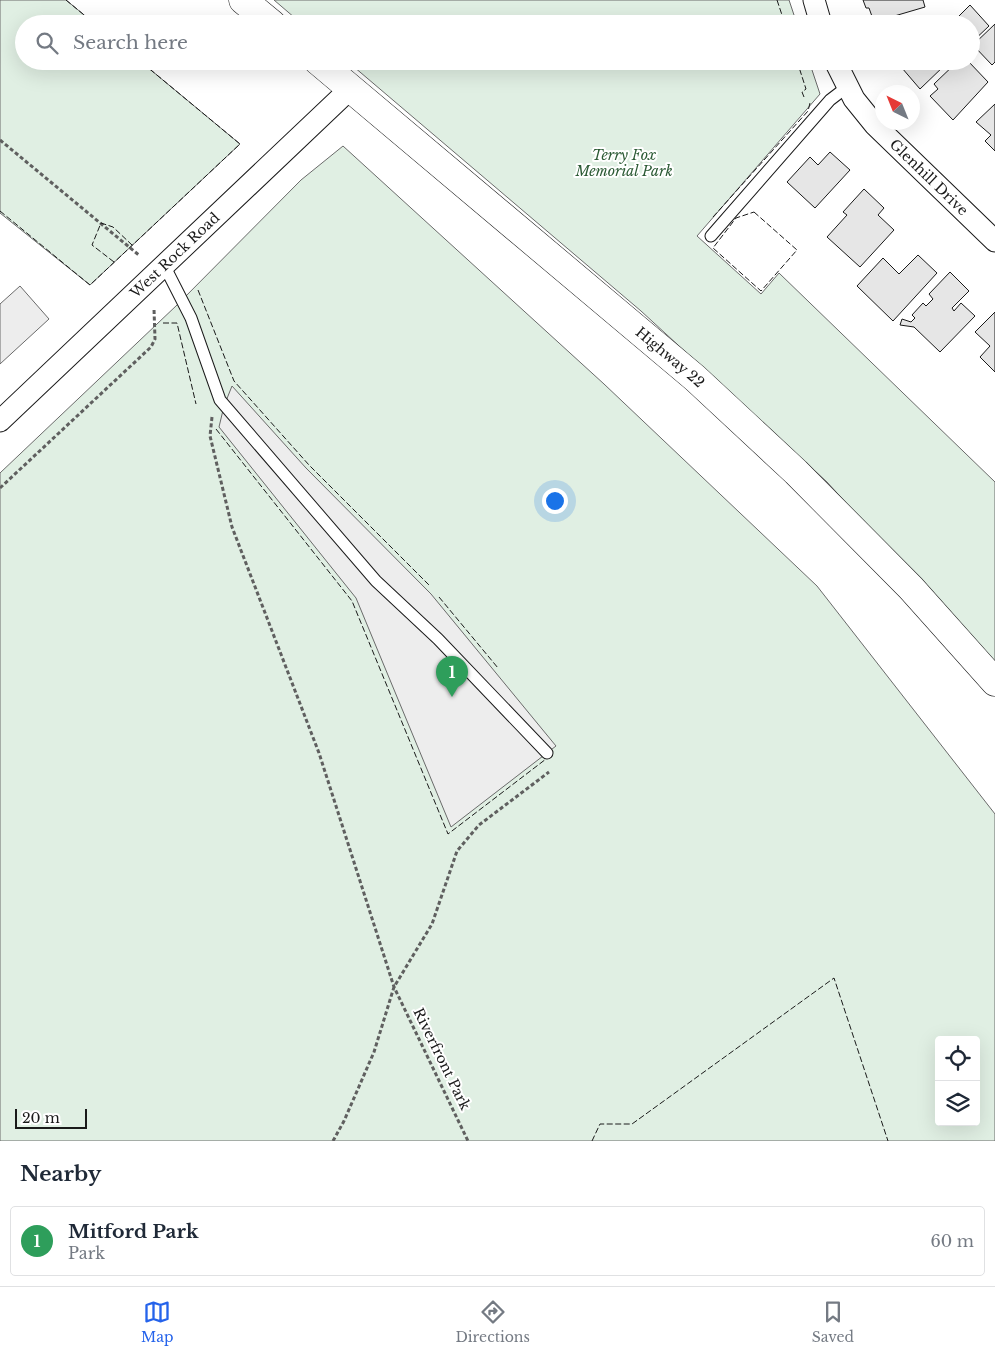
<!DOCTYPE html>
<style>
body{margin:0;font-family:"Libre Baskerville",serif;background:#f6f6f7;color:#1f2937}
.controls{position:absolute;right:15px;bottom:15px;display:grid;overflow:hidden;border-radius:5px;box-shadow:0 5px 20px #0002}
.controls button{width:45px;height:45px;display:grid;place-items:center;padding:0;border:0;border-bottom:1px solid #e0e1e3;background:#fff;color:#1f2937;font:25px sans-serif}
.compass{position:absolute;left:875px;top:85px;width:45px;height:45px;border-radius:50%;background:#fff;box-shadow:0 5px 20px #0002;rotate:317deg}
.scale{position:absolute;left:15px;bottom:12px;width:72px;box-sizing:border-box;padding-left:5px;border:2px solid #1a1a1a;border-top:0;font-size:14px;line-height:18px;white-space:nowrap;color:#1a1a1a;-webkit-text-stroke:4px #fff;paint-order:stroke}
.you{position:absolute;left:554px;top:500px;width:18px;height:18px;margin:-12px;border:4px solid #fff;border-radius:50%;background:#1a73e8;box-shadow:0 0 0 8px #1a73e833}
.badge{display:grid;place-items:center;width:32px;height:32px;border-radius:50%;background:#2563eb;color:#fff;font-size:16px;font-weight:700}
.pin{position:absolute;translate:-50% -41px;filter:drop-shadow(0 1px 2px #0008)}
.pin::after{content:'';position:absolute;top:26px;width:18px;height:15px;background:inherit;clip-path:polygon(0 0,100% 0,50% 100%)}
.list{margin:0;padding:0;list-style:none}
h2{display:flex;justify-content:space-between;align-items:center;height:65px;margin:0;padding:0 20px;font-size:21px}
h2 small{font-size:16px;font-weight:400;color:#747a83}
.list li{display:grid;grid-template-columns:32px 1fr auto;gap:15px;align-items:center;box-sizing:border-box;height:70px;margin:0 10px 10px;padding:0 10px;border:1px solid #e0e1e3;border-radius:5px}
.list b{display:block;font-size:19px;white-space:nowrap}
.list p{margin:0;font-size:16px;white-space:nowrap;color:#747a83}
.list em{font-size:16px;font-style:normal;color:#747a83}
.icon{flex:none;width:28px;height:28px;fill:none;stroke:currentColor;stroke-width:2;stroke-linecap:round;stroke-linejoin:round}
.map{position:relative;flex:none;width:995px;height:1141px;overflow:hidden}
.search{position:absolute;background:#fff;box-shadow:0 5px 20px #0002;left:15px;right:15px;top:15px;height:55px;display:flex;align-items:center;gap:12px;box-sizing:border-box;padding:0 18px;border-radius:28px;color:#747a83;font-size:19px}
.sheet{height:145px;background:#fff}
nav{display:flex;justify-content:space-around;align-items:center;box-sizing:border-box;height:70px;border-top:1px solid #e0e1e3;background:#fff;font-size:14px;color:#747a83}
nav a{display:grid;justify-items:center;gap:2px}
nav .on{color:#2563eb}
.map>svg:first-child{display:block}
</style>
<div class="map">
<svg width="995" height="1141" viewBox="0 0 995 1141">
<rect width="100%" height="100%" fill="#fff"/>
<path fill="#e0efe3" stroke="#6a6a6a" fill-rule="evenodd" d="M0,0H66L95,24H24V61H140L240,144L90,285L0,213Z
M274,0H789L797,24H302Z
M347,61H809L820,94L697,236L761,294L779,273L995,482V667L827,482L641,311Z
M343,146L604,384L817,586L995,814V1141H0V473L177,305L301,180ZM939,1040H976V1122H939Z"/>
<path fill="#ededed" stroke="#6a6a6a" d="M20,286L49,319L0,364V304Z
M232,386L306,468L431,594L556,746L451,827L356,598L219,427L224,406Z"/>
<path fill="#e6e6e6" stroke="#1a1a1a" d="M863,0H923L925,7L874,22L869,8H866Z
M970,5L989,26L971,43V24H951Z
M995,24V62L992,65L973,45Z
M896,61H943L946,64L920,89Z
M958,61H968L988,82L953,120L930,96L938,89L934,84Z
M995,104V151L985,141L991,135L976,122Z
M830,152L850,170L815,208L787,182L810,157L818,165Z
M864,189L884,208L878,215L894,230L860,267L827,237L847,215L843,212Z
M918,255L937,273L893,321L857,286L883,258L899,274Z
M950,272L969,291L952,308L954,311L961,303L975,316L940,352L914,327L900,325L902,319L911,322L915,318L912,315L923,303L926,306L933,299L929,294Z
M995,312V372L980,357L990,346L975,332Z"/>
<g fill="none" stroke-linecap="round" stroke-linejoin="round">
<g stroke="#1a1a1a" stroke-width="13">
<path id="lane" d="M711,236L830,100L847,87
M164,265L191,318L220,400L376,581L438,639L547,753"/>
</g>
<g stroke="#1a1a1a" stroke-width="23">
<g id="street">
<path d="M814,0L821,24"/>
<path id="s1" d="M835,61L854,99L875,125L995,241"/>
<path id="s2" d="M0,421L351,88"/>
</g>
</g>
<g stroke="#1a1a1a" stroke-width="29">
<g id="primary">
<path d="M243,0L272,24"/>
<path id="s3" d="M318,61L695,378L796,472L911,588L995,682"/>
</g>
</g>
<path stroke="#5f5f5f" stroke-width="3" stroke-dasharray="4 2.5" stroke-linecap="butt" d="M0,140L140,256
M212,417L210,436L232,527L319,753L394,987L468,1141
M0,488L151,347L155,339L154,309
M333,1141L344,1121L374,1052L394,987L432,924L457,851L479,825L549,772"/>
<use href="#lane" stroke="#fff" stroke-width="11"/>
<use href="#street" stroke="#fff" stroke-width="21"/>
<use href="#primary" stroke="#fff" stroke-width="28"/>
<path stroke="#1a1a1a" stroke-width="1" stroke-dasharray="6 2.5" stroke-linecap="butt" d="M66,0L95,24
M777,0L785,24
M797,61L806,89L802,92L804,97
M0,211L90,285L240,144L140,61
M754,212L797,250L761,291L713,248L736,218Z
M713,217L808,111L810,103
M114,262L92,245L101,223L113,227L132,245
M198,290L234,381L309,465L430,586
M163,323H177L196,404
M216,429L352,601L448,834L546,759
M439,597L498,668
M592,1141L600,1124H632L834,978L888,1141"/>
</g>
<g text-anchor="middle" stroke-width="4" stroke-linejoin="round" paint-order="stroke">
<g font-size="14" font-style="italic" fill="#2b5a34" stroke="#fff">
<text x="624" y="160">Terry Fox<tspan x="624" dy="16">Memorial Park</tspan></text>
</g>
<g font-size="14" fill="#1a1a1a" stroke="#fff">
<text dy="5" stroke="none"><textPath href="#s1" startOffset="151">Glenhill Drive</textPath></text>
<text dy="5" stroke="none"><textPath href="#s2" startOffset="241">West Rock Road</textPath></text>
<text dy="5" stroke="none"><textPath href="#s3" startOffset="460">Highway 22</textPath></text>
<text transform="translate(442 1059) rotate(64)" y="5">Riverfront Park</text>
</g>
</g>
</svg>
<div class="controls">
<button><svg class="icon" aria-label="locate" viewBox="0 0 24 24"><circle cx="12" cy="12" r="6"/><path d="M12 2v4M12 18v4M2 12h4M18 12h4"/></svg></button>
<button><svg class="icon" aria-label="layers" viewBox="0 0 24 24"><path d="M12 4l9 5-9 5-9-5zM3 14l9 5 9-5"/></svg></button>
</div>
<svg class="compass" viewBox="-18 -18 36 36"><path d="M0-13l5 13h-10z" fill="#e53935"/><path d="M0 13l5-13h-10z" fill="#747a83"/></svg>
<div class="scale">20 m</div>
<div class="you"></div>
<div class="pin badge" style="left:452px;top:697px;background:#2e9e5b">1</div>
<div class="search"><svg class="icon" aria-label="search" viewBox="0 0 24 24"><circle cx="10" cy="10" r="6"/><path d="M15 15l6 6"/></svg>Search here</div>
</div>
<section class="sheet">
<h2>Nearby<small></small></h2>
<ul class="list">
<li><span class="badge" style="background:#2e9e5b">1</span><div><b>Mitford Park</b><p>Park</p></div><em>60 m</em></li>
</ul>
</section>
<nav>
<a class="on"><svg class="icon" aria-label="map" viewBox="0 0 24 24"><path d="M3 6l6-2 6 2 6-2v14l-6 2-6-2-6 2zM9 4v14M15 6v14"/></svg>Map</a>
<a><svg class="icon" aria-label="directions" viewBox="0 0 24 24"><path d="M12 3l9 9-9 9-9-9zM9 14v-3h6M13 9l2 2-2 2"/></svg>Directions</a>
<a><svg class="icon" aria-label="saved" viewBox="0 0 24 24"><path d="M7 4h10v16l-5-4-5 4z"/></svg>Saved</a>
</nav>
